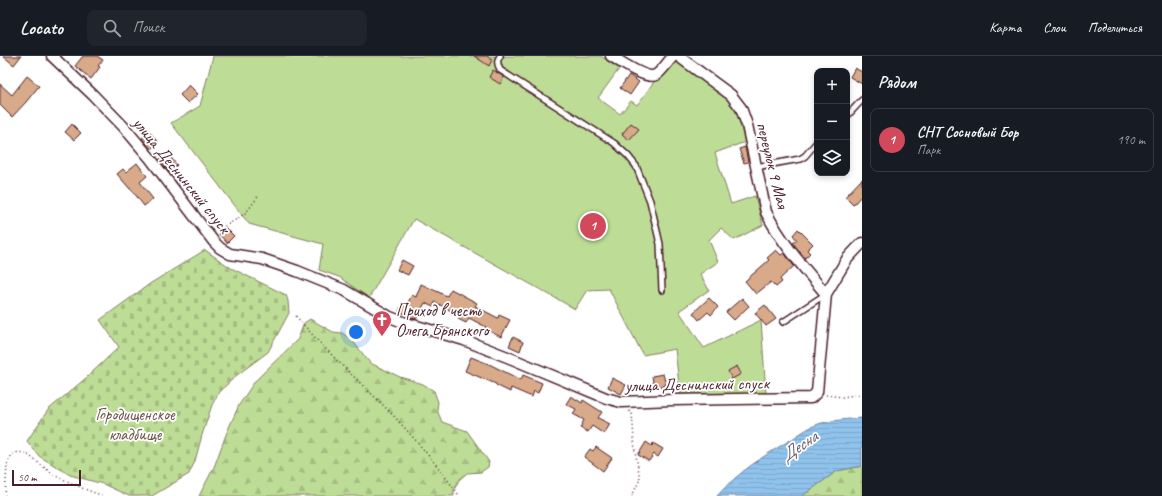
<!DOCTYPE html>
<html lang="ru">
<meta charset="utf-8">
<style>
body{margin:0;font-family:Caveat,sans-serif;background:#20242c;color:#f1f3f6}
.controls{position:absolute;right:12px;top:12px;display:grid;overflow:hidden;border-radius:8px;box-shadow:0 2px 6px #0003}
.controls button{width:36px;height:36px;display:grid;place-items:center;padding:0;border:0;border-bottom:1px solid #363941;background:#171b24;color:#f1f3f6;font:20px sans-serif}
.scale{position:absolute;left:12px;bottom:10px;width:69px;box-sizing:border-box;padding-left:4px;border:2px solid #4a1f2b;border-top:0;font-size:11px;line-height:14px;white-space:nowrap;color:#4a1f2b;-webkit-text-stroke:3px #fff;paint-order:stroke}
.you{position:absolute;left:356px;top:276px;width:14px;height:14px;margin:-10px;border:3px solid #fff;border-radius:50%;background:#1a73e8;box-shadow:0 0 0 6px #1a73e833}
.badge{display:grid;place-items:center;width:26px;height:26px;border-radius:50%;background:#d1495b;color:#fff;font-size:13px;font-weight:700}
.pin{position:absolute;translate:-50% -50%;border:2px solid #fff;box-shadow:0 1px 4px #0006}
.list{margin:0;padding:0;list-style:none}
h2{display:flex;justify-content:space-between;align-items:center;height:52px;margin:0;padding:0 16px;font-size:17px}
h2 small{font-size:13px;font-weight:400;color:#9ea1a6}
.list li{display:grid;grid-template-columns:26px 1fr auto;gap:12px;align-items:center;box-sizing:border-box;height:64px;margin:0 8px 8px;padding:0 8px;border:1px solid #363941;border-radius:8px}
.list b{display:block;font-size:15px;white-space:nowrap}
.list p{margin:0;font-size:13px;white-space:nowrap;color:#9ea1a6}
.list em{font-size:13px;font-style:normal;color:#9ea1a6}
.icon{flex:none;width:22px;height:22px;fill:none;stroke:currentColor;stroke-width:2;stroke-linecap:round;stroke-linejoin:round}
.map{position:relative;flex:none;width:862px;height:440px;overflow:hidden}
header{display:flex;align-items:center;gap:24px;box-sizing:border-box;height:56px;padding:0 20px;background:#171b24;border-bottom:1px solid #363941}
header strong{font-size:19px}
nav{display:flex;gap:22px;margin-inline-start:auto;font-size:14px}
.search{width:280px;height:36px;background:#20242c;display:flex;align-items:center;gap:10px;box-sizing:border-box;padding:0 14px;border-radius:8px;color:#9ea1a6;font-size:15px}
main{display:flex}
aside{flex:1;background:#171b24}
.map>svg:first-child{display:block}
</style>
<header>
<strong>Locato</strong>
<div class="search"><svg class="icon" aria-label="search" viewBox="0 0 24 24"><circle cx="10" cy="10" r="6"/><path d="M15 15l6 6"/></svg>Поиск</div>
<nav><a>Карта</a><a>Слои</a><a>Поделиться</a></nav>
</header>
<main>
<div class="map">
<svg width="862" height="440" viewBox="0 0 862 440">
<defs>
<pattern id="forest-firs" width="22" height="20" patternUnits="userSpaceOnUse"><rect width="22" height="20" fill="#bddd96"/><path d="M5 1l3.5 6h-7zM16 11l3.5 6h-7z" fill="#a4bd81"/></pattern>
<pattern id="cemetery-stones" width="16" height="16" patternUnits="userSpaceOnUse"><rect width="16" height="16" fill="#bddd96"/><path d="M2 7V4a2 2 0 0 1 4 0v3zM10 15v-3a2 2 0 0 1 4 0v3z" fill="#a4bd81"/></pattern>
<pattern id="water-rules" width="6" height="5" patternUnits="userSpaceOnUse"><rect width="6" height="5" fill="#8fc3ec"/><path d="M0 2.5h6" fill="none" stroke="#7da7cb"/></pattern>
</defs>
<rect width="100%" height="100%" fill="#fff"/>
<filter id="ink" filterUnits="userSpaceOnUse"><feTurbulence type="fractalNoise" baseFrequency=".025" numOctaves="2"/><feDisplacementMap in="SourceGraphic" scale="8" xChannelSelector="R" yChannelSelector="G"/><feConvolveMatrix kernelMatrix="1 2 1 2 8 2 1 2 1" color-interpolation-filters="sRGB"/></filter>
<g filter="url(#ink)">
<path fill="url(#forest-firs)" stroke="#847e60" d="M310,263L333,276L342,277L352,284L370,307L400,321L423,328L434,335L438,346L437,354L442,366L467,375L489,406L488,411L481,416L467,417L459,424L454,434V440H199L214,411L227,376L239,349L255,325L298,283L304,267Z
M862,410V440H802L837,415Z"/>
<path fill="url(#cemetery-stones)" stroke="#847e60" d="M205,194L231,212L286,239L288,245L289,257L268,296L237,319L219,336L212,349L202,379L195,405L189,418L152,440H129L103,428L70,419L39,400L27,385L48,354L86,322L119,291L100,264L151,227Z"/>
<path fill="#bddd96" stroke="#847e60" d="M213,0H601L619,13L598,42L620,58L631,45L637,49L656,23L676,3L726,41L737,57L745,86L715,97L731,148L755,140L763,169L734,184L721,172L709,184L718,206L700,218L709,234L679,255L704,292L761,264L766,338H680L675,293L643,299L609,233L587,234L575,253L414,163L369,242L339,221L319,214L323,188L249,168L171,67L200,50Z"/>
<path fill="url(#water-rules)" stroke="#73819f" d="M862,362V410L837,415L802,440H717C738,416 765,399 792,383C801,377 812,369 822,367C835,364 849,363 862,362Z"/>
<path fill="#d8aa89" stroke="#4a1f2b" d="M3,0H21L14,9Z
M83,0H97L103,4L98,10L100,11L91,23L75,10Z
M474,0H487L492,4L489,10Z
M855,12L862,16V28L850,21Z
M493,14L504,21L500,28L489,21Z
M629,19L639,26L630,39L620,32Z
M27,20L39,30L26,46L12,61L0,49V28L12,39Z
M189,29L198,38L188,47L180,39Z
M631,67L639,73L629,84L622,78Z
M72,68L81,77L74,84L65,76Z
M150,76L158,87L151,93L142,82Z
M745,91L748,106L744,107L739,93Z
M167,97L177,109L169,116L159,104Z
M137,107L147,120L140,126L153,143L144,150L131,133H130L117,118L123,113L126,116Z
M862,123V139L853,149L845,141Z
M226,172L234,180L227,187L219,178Z
M798,173L813,188L807,194L810,197L805,202L793,187L797,184L793,179Z
M776,194L781,199L784,197L794,210L780,223L782,226L776,231L771,226L756,238L745,225L769,204L767,202Z
M402,204L413,210L408,219L397,214Z
M421,228L447,240L451,233L477,247L475,250L498,262L499,259L510,264L501,281L485,273L486,271L469,262L466,267L458,263L460,260L435,246L433,251L425,247L416,263L410,261L399,255L402,249L406,250L412,239L416,241Z
M709,242L718,251L711,259L708,256L699,264L693,257Z
M742,242L749,250L734,264L726,256Z
M765,249L776,263L766,270L755,257Z
M513,281L523,286L520,295L509,290Z
M471,301L491,309L521,324L523,319L542,327L538,337L534,335L532,341L511,332L510,336L496,329V328L465,315Z
M737,310L741,318L732,323L728,315Z
M663,318L666,329L654,332L652,320Z
M612,322L626,329L621,338L608,331Z
M571,340L582,347L583,344L602,356L598,362L610,368L604,378L592,370L588,376L580,372L584,364L573,358L576,353L566,348Z
M646,386L652,390L653,387L663,393L658,401L654,398L649,405L638,399Z
M596,391L612,402L603,415L584,401L590,393L593,395Z"/>
<g fill="none" stroke-linecap="round" stroke-linejoin="round">
<g stroke="#4a1f2b" stroke-width="8">
<path id="service" d="M500,0C496,5 498,9 500,14L614,87L628,100L636,110L650,145L660,188L662,234
M847,60L862,44
M756,111L800,103L805,100L817,86
M783,266L826,238"/>
</g>
<g stroke="#4a1f2b" stroke-width="13">
<path id="minor" d="M52,0L93,39L123,70L150,102L214,186L220,192L230,198L262,203L297,215L344,234L390,261L403,266L427,273L464,284L510,302L606,342L621,346L673,344L811,342L817,336L826,238L847,203L862,187
M611,0C620,5 646,24 656,19C662,15 668,6 673,0
M678,0L731,39L741,52L747,69L766,156C781,186 804,212 826,238"/>
</g>
<path stroke="#4a1f2b" stroke-width="1.5" stroke-dasharray="1 3" stroke-linecap="butt" d="M218,175C225,169 233,166 240,161C248,156 253,147 259,139
M296,260C322,291 352,319 381,347C409,375 435,406 458,438V440
M826,339L842,341L862,338
M629,355L632,358L635,394L640,423L632,440
M5,440L7,409L12,398L19,396L27,398L54,419L82,432L103,440"/>
<use href="#service" stroke="#fff" stroke-width="5"/>
<use href="#minor" stroke="#fff" stroke-width="10"/>
</g>
</g>
<defs>
<g id="church-pin" transform="scale(1)"><path d="M0 17L-7.5 6A9.5 9.5 0 1 1 7.5 6Z" fill="#d1495b" stroke="#fff"/><path d="M-1.2-6h2.4v3.5h3.3v2.4h-3.3V6h-2.4V-.1h-3.3v-2.4h3.3Z" fill="#fff"/></g>
</defs>
<g fill-rule="evenodd">
<use href="#church-pin" x="382" y="264"/>
</g>
<g text-anchor="middle" stroke-width="3.5" stroke-linejoin="round" paint-order="stroke">
<g font-size="17" fill="#4a1f2b" stroke="#fff">
<text transform="translate(773 109) rotate(76)" y="6">переулок 9 Мая</text>
<text transform="translate(182 119) rotate(51)" y="6">улица Деснинский спуск</text>
<text transform="translate(697 328) rotate(-1)" y="6">улица Деснинский спуск</text>
</g>
<g font-size="17" fill="#4a1f2b" stroke="#fff" text-anchor="start">
<text x="396" y="260">Приход в честь<tspan x="396" dy="20">Олега Брянского</tspan></text>
</g>
<g font-size="17" fill="#6c584b" stroke="#fff">
<text x="135" y="364">Городищенское<tspan x="135" dy="20">кладбище</tspan></text>
</g>
<g font-size="18" font-style="italic" fill="#62586f" stroke="#fff">
<text transform="translate(799 390) rotate(-35)" y="6">Десна</text>
</g>
</g>
</svg>
<div class="controls">
<button>+</button>
<button>−</button>
<button><svg class="icon" aria-label="layers" viewBox="0 0 24 24"><path d="M12 4l9 5-9 5-9-5zM3 14l9 5 9-5"/></svg></button>
</div>
<div class="scale">50 m</div>
<div class="you"></div>
<div class="pin badge" style="left:593px;top:170px">1</div>
</div>
<aside>
<h2>Рядом<small></small></h2>
<ul class="list">
<li><span class="badge">1</span><div><b>СНТ Сосновый Бор</b><p>Парк</p></div><em>190 m</em></li>
</ul>
</aside>
</main>
